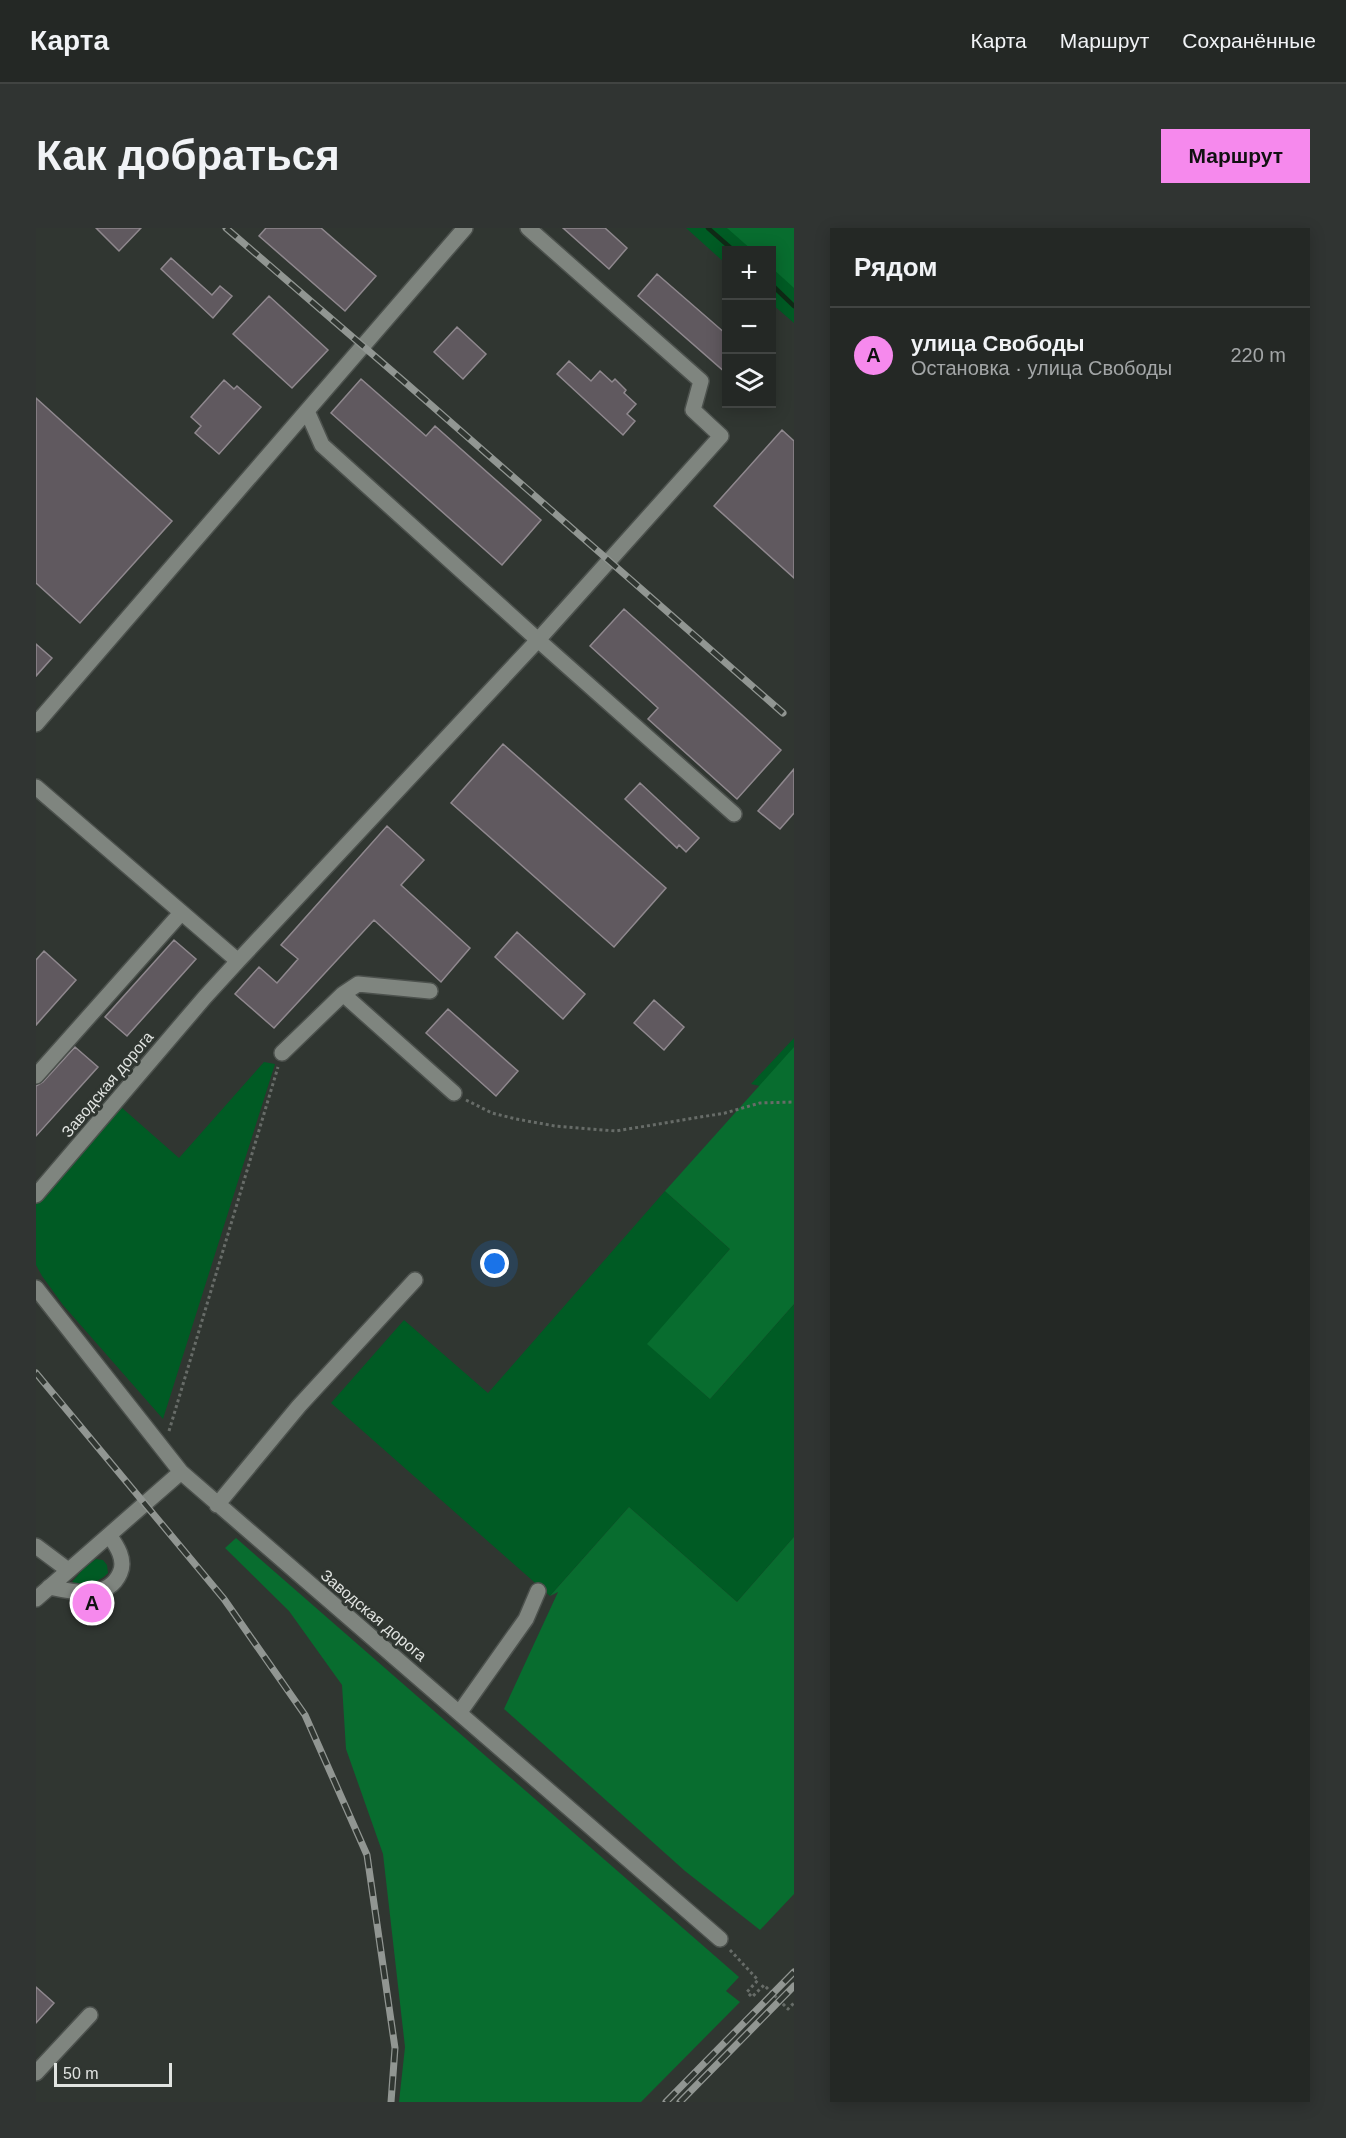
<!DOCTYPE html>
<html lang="ru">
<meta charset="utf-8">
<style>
body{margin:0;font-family:Helvetica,sans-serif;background:#303432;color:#f1f3f6}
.controls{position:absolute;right:18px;top:18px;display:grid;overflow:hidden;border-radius:0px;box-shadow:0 3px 15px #0003}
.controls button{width:54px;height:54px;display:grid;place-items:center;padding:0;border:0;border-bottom:2px solid #414442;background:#242825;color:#f1f3f6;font:30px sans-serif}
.scale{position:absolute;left:18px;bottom:15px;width:118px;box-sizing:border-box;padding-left:6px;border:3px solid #e1e4e1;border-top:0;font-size:16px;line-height:21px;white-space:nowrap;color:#e1e4e1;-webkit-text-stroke:4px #303631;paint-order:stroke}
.you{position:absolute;left:459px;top:1036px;width:21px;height:21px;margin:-15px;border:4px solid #fff;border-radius:50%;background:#1a73e8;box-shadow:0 0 0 9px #1a73e833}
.badge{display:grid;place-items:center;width:39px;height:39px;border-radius:50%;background:#f689ed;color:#111;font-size:20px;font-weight:700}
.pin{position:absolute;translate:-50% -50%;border:3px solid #fff;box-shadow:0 2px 6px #0006}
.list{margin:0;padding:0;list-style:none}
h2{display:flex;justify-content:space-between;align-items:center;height:78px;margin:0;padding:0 24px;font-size:26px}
h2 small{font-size:20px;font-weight:400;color:#a3a6a7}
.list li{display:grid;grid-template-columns:39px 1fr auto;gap:18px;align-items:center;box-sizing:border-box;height:96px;padding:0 24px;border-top:2px solid #414442}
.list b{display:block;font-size:22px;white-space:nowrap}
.list p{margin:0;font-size:20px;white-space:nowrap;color:#a3a6a7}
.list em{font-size:20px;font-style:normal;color:#a3a6a7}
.icon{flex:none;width:33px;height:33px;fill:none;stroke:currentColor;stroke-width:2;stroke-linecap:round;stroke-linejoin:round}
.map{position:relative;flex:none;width:758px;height:1874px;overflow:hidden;border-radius:0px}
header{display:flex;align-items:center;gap:36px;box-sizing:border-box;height:84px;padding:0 30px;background:#242825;border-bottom:2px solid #414442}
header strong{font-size:28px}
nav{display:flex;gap:33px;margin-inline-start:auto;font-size:21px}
.intro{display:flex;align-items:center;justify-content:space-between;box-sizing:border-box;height:144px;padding:0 36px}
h1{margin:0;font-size:42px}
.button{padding:15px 27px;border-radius:0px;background:#f689ed;color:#111;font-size:21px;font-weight:700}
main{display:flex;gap:36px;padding:0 36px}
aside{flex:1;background:#242825;border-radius:0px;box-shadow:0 3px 15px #0003}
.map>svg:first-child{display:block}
</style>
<header>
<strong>Карта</strong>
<nav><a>Карта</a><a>Маршрут</a><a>Сохранённые</a></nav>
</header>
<div class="intro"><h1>Как добраться</h1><a class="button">Маршрут</a></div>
<main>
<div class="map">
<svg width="758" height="1874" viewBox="0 0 758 1874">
<rect width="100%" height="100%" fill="#303631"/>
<path fill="#005b24" d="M650,0H758V95L736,76V22H690V36Z
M758,810V866L715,856Z
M228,834L239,836L127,1191L27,1077L6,1048L0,1037V976L85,879L143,930Z
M629,963L694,1021L612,1116L674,1171L758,1076V1309L701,1374L593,1279L514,1368L295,1175L368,1092L452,1165Z
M60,1331L67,1332L71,1337L72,1345C64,1354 48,1359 36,1354L48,1340Z"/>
<path fill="#086d2f" d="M691,0H758V60L736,40V22H716Z
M758,819V1076L674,1171L611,1116L694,1021L629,963Z
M593,1279L701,1374L758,1309V1666L724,1702L649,1643L468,1481L522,1364L514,1368Z
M200,1310L703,1749L690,1763L704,1774L605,1874H363L369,1819L347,1626L310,1521L306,1457L253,1383L189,1320Z"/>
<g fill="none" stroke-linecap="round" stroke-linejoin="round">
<path stroke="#0f2a16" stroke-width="4.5" d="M672,0L697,22
M736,57L758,78"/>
</g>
<path fill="#60595f" stroke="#8f888e" stroke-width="1.5" d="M60,0H105L83,23Z
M230,0H285L340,48L309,83L223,8Z
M527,0H569L591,20L573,41Z
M135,30L176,67L184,58L196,68L177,90L125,41Z
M621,46L690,106V145L602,68Z
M233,68L292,122L256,160L197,106Z
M421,99L450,126L427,151L398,124Z
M533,133L555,153L564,143L576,154L579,151L590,162L588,165L600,176L591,186L599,193L587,207L521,146Z
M325,151L390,208L399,198L505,292L466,337L295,185Z
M188,152L198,161L201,158L225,179L183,226L159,205L165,198L155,189Z
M0,170L136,293L44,395L0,355Z
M746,202L758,213V350L678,278Z
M588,381L745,522L701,571L612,491L622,480L554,418Z
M0,416L16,430L0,448Z
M467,516L630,660L578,719L415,575Z
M758,541V585L744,601L722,583Z
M604,555L663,610L650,624L643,617L641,620L589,571Z
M351,598L388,632L365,657L434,720L405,754L338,692L238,800L199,766L223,739L241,755L262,731L245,717Z
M481,704L549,766L527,791L459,729Z
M138,712L160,731L91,808L69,789Z
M8,723L40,752L0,797V732Z
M618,772L648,799L628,822L598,795Z
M412,781L482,843L460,868L390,805Z
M39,819L62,839L0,908V858L7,854Z
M0,1759L18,1775L0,1795Z"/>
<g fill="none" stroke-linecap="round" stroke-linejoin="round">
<g stroke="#4c514d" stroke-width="18">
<path id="minor" d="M271,183L286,217L502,412L698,586
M0,496L429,0
M0,559L202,733L502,412L685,208L657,182L665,153L492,0
M307,766L418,865
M246,825L307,766L322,756L394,763
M0,848L145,685
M0,967L169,769L202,733
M0,1060L145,1244L684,1711
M181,1277L263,1178L379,1052
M0,1318L32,1342
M13,1359C36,1364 72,1373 84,1345C90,1332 81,1318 73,1307
M0,1371L145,1244
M424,1484L490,1391L502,1363
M0,1845L54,1787"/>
</g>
<path stroke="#676c68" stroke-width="3" stroke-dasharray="3 3" stroke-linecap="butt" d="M430,872L456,885L480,891L519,898L580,903L689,885L724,875L758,874
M133,1203L242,839
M694,1722L722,1752L711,1764L716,1769L728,1757L752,1781L758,1775"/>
<use href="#minor" stroke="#7f857f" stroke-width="15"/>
<g stroke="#919692" stroke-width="7">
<path id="rail" d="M190,0L371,156L747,485
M0,1145L188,1371L269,1487L331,1627L359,1820L355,1874
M630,1874L758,1744
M644,1874L758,1758"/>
</g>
<use href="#rail" stroke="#303631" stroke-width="4.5" stroke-dasharray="14" stroke-linecap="butt"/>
</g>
<g text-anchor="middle" stroke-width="6" stroke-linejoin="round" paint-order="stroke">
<g font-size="16" fill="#e1e4e1" stroke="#303631">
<text transform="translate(71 856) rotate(-50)" y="6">Заводская дорога</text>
<text transform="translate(338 1387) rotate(40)" y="6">Заводская дорога</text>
</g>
</g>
</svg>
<div class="controls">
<button>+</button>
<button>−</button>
<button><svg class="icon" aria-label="layers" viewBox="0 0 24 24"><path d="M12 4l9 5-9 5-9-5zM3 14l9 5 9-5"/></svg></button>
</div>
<div class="scale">50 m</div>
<div class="you"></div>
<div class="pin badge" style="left:56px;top:1375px">A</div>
</div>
<aside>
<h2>Рядом<small></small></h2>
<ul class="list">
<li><span class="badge">A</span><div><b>улица Свободы</b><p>Остановка · улица Свободы</p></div><em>220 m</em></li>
</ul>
</aside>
</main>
